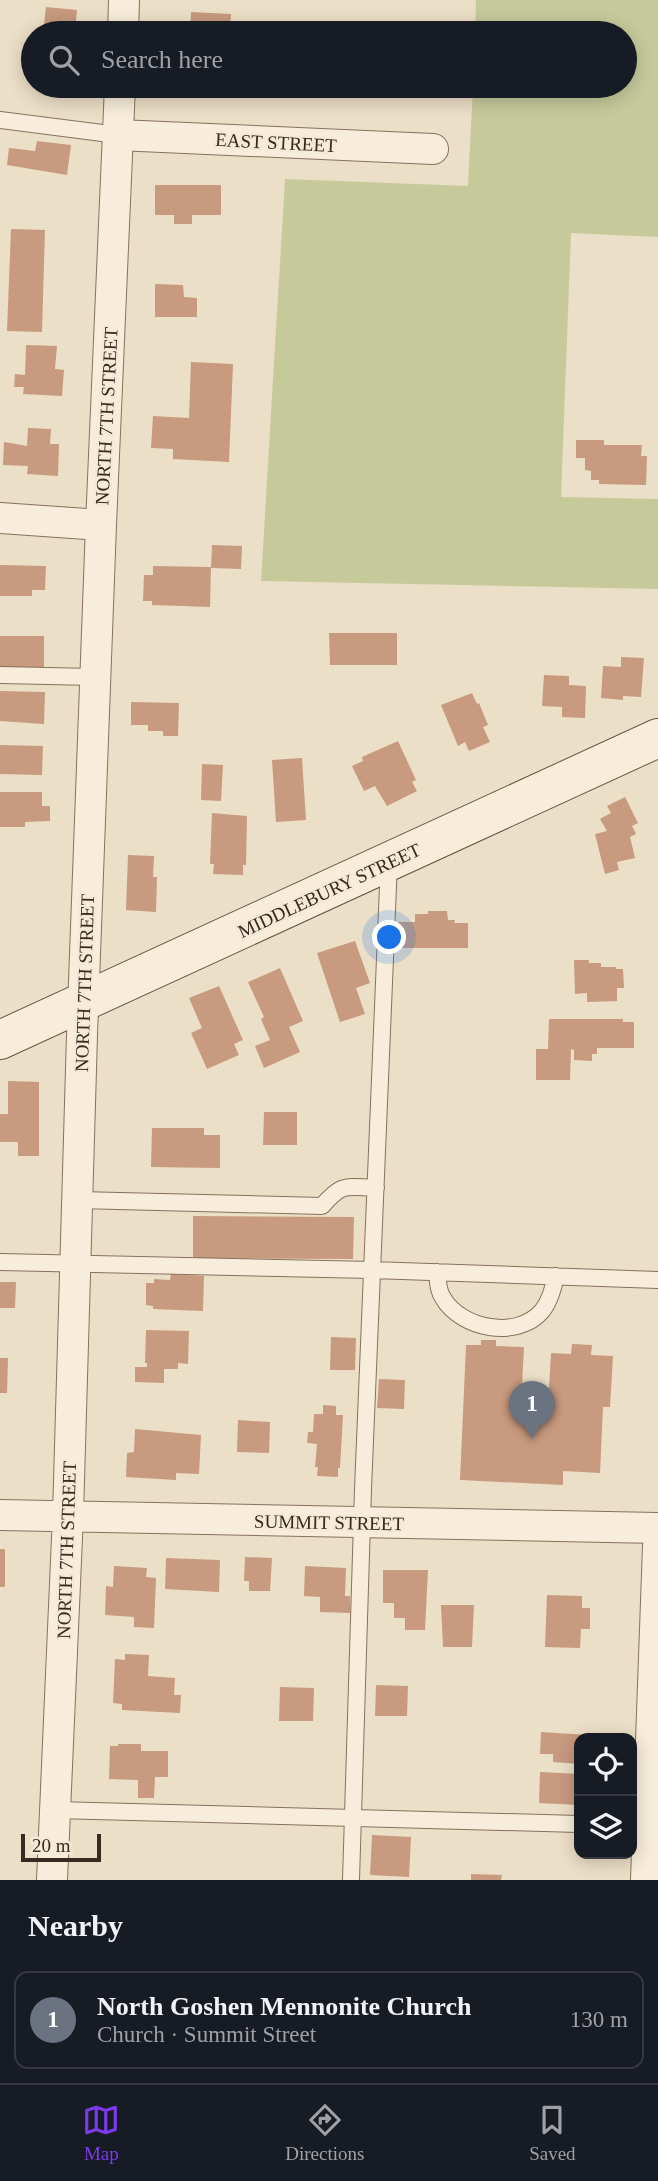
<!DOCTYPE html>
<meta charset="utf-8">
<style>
body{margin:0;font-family:Georgia,serif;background:#242831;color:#f1f3f6}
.controls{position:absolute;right:21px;bottom:21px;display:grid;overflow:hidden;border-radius:14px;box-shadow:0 4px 18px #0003}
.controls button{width:63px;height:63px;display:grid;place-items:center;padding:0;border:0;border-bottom:2px solid #363941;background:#171b24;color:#f1f3f6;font:35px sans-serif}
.scale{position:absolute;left:21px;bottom:18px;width:80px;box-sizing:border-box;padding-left:7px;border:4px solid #382a20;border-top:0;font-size:19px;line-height:24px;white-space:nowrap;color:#382a20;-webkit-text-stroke:5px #f4ead6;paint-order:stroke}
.you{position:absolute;left:390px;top:938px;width:24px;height:24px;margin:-18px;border:5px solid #fff;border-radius:50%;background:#1a73e8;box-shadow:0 0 0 10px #1a73e833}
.badge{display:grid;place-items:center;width:46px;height:46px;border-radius:50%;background:#7c3aed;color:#fff;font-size:23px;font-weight:700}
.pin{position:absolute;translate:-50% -58px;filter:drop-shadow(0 2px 4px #0008)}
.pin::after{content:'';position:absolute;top:37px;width:24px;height:21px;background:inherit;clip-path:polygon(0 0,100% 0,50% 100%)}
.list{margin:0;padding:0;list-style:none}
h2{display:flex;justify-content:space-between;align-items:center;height:91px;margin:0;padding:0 28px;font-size:30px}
h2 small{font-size:23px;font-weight:400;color:#9ea1a6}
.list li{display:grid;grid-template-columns:46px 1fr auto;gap:21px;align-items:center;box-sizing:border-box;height:98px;margin:0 14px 14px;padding:0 14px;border:2px solid #363941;border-radius:14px}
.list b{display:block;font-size:26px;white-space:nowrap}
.list p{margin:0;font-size:23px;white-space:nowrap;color:#9ea1a6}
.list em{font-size:23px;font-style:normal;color:#9ea1a6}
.icon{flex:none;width:38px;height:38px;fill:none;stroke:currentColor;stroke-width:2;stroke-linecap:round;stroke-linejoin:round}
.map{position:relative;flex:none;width:658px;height:1880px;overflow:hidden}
.search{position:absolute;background:#171b24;box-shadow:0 4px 18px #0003;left:21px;right:21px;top:21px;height:77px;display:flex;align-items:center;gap:18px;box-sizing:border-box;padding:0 24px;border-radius:38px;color:#9ea1a6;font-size:26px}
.sheet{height:203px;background:#171b24}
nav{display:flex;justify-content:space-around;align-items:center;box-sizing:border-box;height:98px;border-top:2px solid #363941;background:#171b24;font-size:19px;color:#9ea1a6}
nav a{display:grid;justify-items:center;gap:4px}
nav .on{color:#7c3aed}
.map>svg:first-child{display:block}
</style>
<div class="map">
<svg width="658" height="1880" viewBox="0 0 658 1880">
<rect width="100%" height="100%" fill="#ecdfc7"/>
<path fill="#c6ca9b" d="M476,0H658V237L571,233L561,497L658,499V589L261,581L285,179L468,186L473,86H625V33H475Z"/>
<path fill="#c89a7f" d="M46,7L77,10L75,33H43Z
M191,12L231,14L230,33H190Z
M181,86H218L217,96L181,95Z
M37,141L71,145L67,175L7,165L9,148L35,151Z
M155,185H221V215H192V224H174V215H155Z
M11,229L45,230L42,332L7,331Z
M155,284L183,285L184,297L197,298V317H155Z
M26,345L57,346L55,369L64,370L62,396L23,394L24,387H14L15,374L25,375Z
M191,362L233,364L229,462L173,459V449L151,448L153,416L189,418Z
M28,428L51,429L50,444H59L58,476L27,474L28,466L3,465L4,442L27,446Z
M576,440H604V445H642L641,456H647L646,485L599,484V480H591V471L585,470V458H576Z
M212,545L242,546L241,569L211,568Z
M0,565L46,566L45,590H32V596H0Z
M153,566L211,567L210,607L152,605V601H143L144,575H153Z
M329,633H397V665H330Z
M0,636H44V667H0Z
M621,657L644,658L641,697L623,696V700L601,698L603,666L621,667Z
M544,675L569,676V685L586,686L585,718L562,717V707L542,706Z
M0,691L45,692L44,724L0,721Z
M472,693L477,704L479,703L488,725L483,727L490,742L469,751L465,742L458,746L441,705Z
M131,702L179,703L178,736H163V731H148V725H131Z
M398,741L416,780L412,782L417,791L387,806L375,786L364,791L352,766L363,761L362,757Z
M0,745L43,746L42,775L0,774Z
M302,758L306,820L276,822L272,760Z
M202,764L223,765L221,801L201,800Z
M0,792H42V806H50V821L25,822V827H0Z
M625,797L638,823L632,826L636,834L630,837L635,858L617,862L619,870L605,874L595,834L607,831L600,819L611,813L607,806Z
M212,813L247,816L246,865H243V875L213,874L214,864H210Z
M128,855L154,856L153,877H157L156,912L126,910Z
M428,911H447L448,920H455L454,923H468V948H397L398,922H415V914H428Z
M355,941L370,983L356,988L365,1014L340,1022L317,953Z
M574,960H589V963H601V967H616V969H623L624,988H617V1001L587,1002V993L575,994Z
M280,968L303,1021L289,1027L300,1052L264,1068L255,1046L270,1040L261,1019L264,1017L248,982Z
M219,986L243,1040L234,1044L239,1055L207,1069L191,1033L202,1028L189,998Z
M549,1019H623V1022H634V1048H597V1054H592V1061L574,1060V1050L571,1049L570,1080H536V1049H548Z
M8,1081L39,1082V1156H18V1142H0V1114H8Z
M264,1112H297V1145H263Z
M152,1128H204V1135H220V1168L151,1167Z
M193,1216L354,1217L353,1259L193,1258Z
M171,1274L204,1276L203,1311L153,1309V1306L146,1305V1283H154V1279L170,1280Z
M0,1282H16L15,1308H0Z
M146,1330L189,1331L188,1364L178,1363V1369H164V1383L135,1382V1367H147V1363H145Z
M331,1337L356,1338L355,1370H330Z
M481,1340H496V1346L524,1347L522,1386L549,1388L551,1353L571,1354L572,1344L592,1345L591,1355L613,1356L610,1407H603L600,1473L563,1471V1485L460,1480L466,1345H481Z
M0,1358H8L7,1393H0Z
M379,1379L405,1380L404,1409L377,1408Z
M323,1405L336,1406V1415H343L340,1468H338V1477L317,1476L318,1467H315L317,1444L307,1443L308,1432H313L314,1414H323Z
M238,1420L270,1422L269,1453L237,1452Z
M135,1429L201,1435L199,1474L176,1473V1480L126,1477L127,1453L134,1452Z
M0,1549H5V1587H0Z
M245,1557L272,1558L270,1591H249V1581H244Z
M166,1558L220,1560L219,1592L165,1589Z
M114,1566L147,1568L146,1577L156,1578L154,1628L134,1627V1617L105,1615L106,1586L113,1587Z
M305,1566L346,1568L345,1596H350V1613L320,1612V1597L304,1596Z
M383,1570H428L425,1630H405V1618H394V1603H383Z
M547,1595L582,1596V1608H590V1629H581L580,1648L545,1647Z
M441,1605H474L472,1647H443Z
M125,1654L149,1655L148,1676L175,1678L174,1695H181L180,1713L122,1710V1704L113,1703L115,1659L125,1660Z
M376,1685L408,1686L407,1716H375Z
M280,1687L314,1688L313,1721H279Z
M541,1732L605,1736V1738H579V1764L553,1762V1754H540Z
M118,1744H141V1751H168V1777H155L154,1798H138V1780L109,1779L110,1746H118Z
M540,1772L579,1774V1805L539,1803Z
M372,1835L411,1837L409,1877L370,1875Z
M471,1874L502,1875L501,1880H471Z"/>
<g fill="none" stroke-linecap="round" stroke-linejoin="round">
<g stroke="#87715d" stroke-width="18">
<path id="lane" d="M0,120L118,135
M0,675L95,677
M78,1200L322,1206C343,1182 346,1187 376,1188
M0,1262L372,1270L658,1280
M437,1272C438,1281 438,1291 443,1298C461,1329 517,1340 542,1311C550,1301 553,1288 556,1276
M55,1810L579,1824
M351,1880L363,1489L389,862"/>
</g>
<g stroke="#87715d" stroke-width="32">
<path id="street" d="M123,33L124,0
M118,135L433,149
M0,518L101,525
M0,1515L658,1528
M52,1880L68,1515L82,1035L101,525L120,86
M646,1880L658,1546"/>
</g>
<g stroke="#695340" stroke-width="40">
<path id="secondary" d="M0,1040L658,738"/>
</g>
<use href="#lane" stroke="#f7edda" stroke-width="16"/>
<use href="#street" stroke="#f7edda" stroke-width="30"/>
<use href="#secondary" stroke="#f7edda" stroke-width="38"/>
</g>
<g text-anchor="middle" stroke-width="5" stroke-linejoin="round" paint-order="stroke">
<g font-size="19" fill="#382a20" stroke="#f4ead6">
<text transform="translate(276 142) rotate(3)" y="7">EAST STREET</text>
<text transform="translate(106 416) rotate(-87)" y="7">NORTH 7TH STREET</text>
<text transform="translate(329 890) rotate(-25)" y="7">MIDDLEBURY STREET</text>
<text transform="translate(84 983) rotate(-88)" y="7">NORTH 7TH STREET</text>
<text transform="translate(329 1522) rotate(1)" y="7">SUMMIT STREET</text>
<text transform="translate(66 1550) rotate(-88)" y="7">NORTH 7TH STREET</text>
</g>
</g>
</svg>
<div class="controls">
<button><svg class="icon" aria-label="locate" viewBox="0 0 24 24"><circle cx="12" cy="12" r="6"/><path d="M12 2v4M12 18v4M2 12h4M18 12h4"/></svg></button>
<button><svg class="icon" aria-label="layers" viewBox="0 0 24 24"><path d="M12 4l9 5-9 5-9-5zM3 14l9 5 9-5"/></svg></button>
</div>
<div class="scale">20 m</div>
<div class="you"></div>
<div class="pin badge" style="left:532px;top:1439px;background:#6b7280">1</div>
<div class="search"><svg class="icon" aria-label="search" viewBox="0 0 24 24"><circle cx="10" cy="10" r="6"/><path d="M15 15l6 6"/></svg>Search here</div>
</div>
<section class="sheet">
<h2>Nearby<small></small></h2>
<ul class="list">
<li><span class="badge" style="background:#6b7280">1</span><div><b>North Goshen Mennonite Church</b><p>Church · Summit Street</p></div><em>130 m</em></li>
</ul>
</section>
<nav>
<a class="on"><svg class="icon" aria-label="map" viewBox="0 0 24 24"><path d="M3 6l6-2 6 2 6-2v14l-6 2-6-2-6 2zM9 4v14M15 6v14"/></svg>Map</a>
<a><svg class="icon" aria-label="directions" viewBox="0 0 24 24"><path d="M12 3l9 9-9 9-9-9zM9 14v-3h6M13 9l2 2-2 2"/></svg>Directions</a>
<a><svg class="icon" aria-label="saved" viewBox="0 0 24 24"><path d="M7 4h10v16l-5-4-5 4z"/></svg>Saved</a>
</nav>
